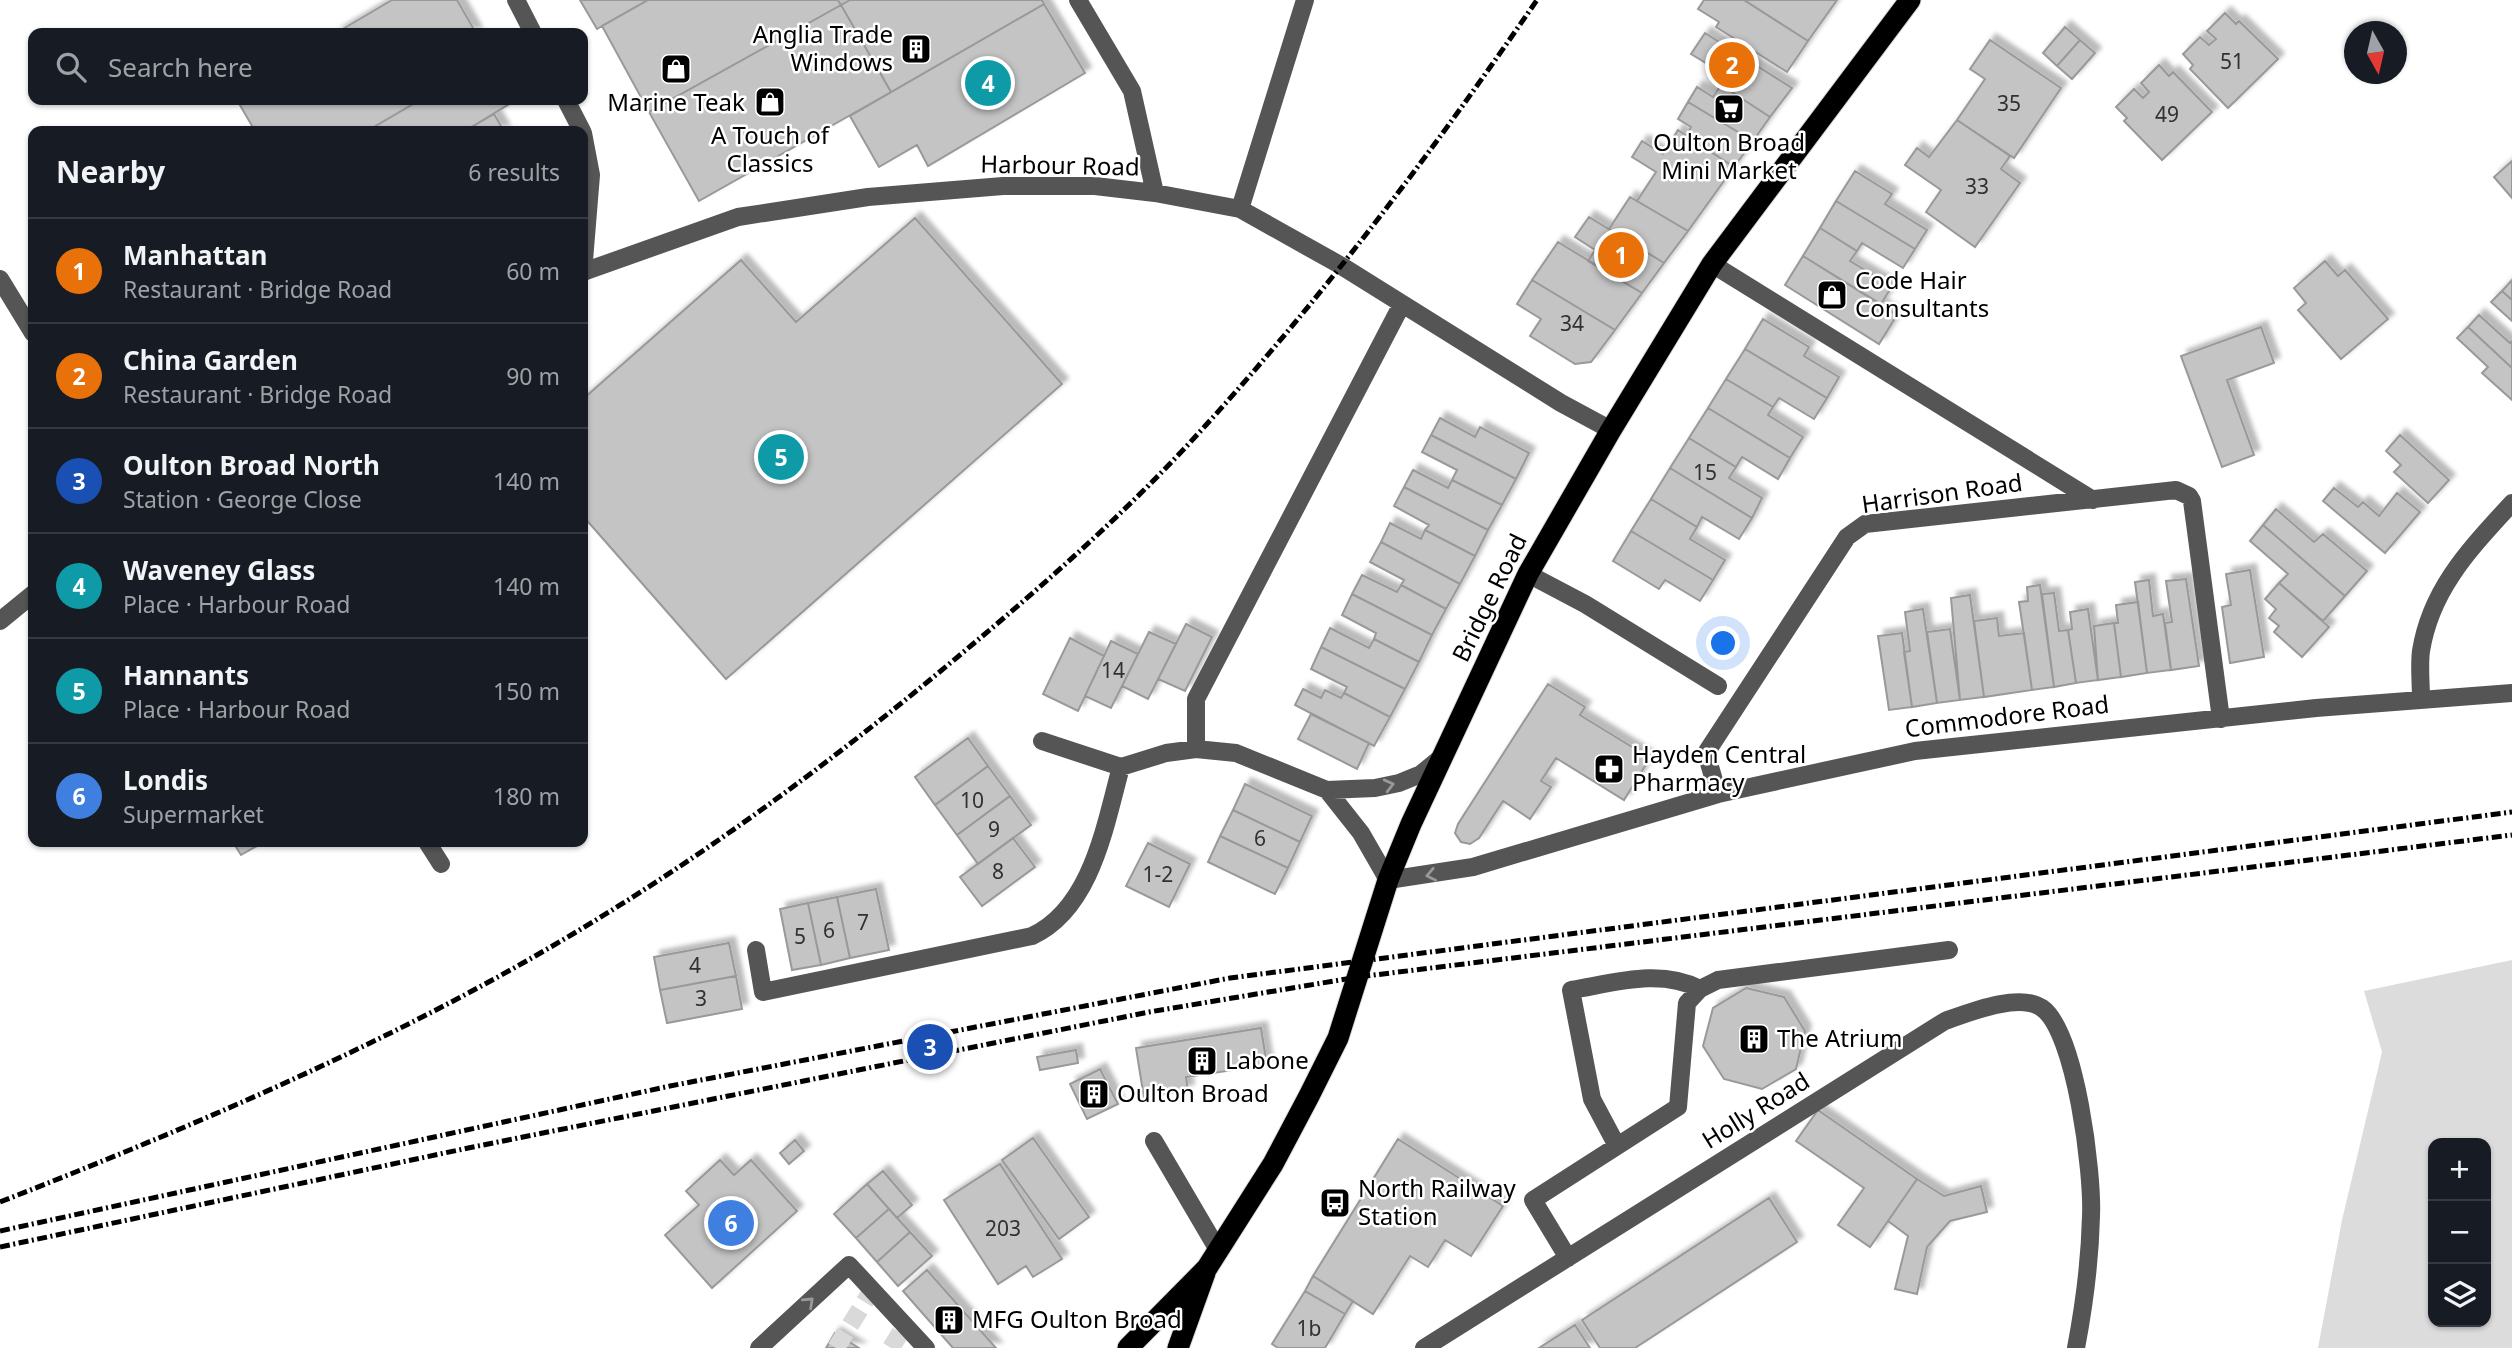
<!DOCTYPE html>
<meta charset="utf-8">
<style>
body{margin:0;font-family:"Noto Sans",sans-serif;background:#242831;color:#f1f3f6}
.controls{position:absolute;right:21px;bottom:21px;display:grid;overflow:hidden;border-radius:14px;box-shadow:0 2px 5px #0004}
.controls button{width:63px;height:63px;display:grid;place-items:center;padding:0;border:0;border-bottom:2px solid #363941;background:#171b24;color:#f1f3f6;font:35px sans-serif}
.compass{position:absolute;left:2344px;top:21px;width:63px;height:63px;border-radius:50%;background:#171b24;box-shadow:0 2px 5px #0004;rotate:172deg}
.you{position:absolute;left:1724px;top:644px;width:24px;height:24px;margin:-18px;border:5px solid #fff;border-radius:50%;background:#1a73e8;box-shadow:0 0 0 10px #1a73e833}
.badge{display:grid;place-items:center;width:46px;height:46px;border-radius:50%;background:#858687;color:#fff;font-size:23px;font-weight:700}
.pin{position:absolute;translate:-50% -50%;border:4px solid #fff;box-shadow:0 2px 7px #0006}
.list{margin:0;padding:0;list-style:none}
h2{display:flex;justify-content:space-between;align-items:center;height:91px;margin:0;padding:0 28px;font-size:30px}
h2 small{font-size:23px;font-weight:400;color:#9ea1a6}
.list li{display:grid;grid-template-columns:46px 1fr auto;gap:21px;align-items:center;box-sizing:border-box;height:105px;padding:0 28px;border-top:2px solid #363941}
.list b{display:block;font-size:26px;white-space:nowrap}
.list p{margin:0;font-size:23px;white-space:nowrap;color:#9ea1a6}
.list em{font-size:23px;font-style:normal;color:#9ea1a6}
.icon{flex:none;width:38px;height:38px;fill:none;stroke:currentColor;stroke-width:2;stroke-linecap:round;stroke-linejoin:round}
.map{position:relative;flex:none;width:2512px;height:1348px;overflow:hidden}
.search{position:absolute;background:#171b24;box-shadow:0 2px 5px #0004;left:28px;top:28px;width:560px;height:77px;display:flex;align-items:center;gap:18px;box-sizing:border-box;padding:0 24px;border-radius:14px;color:#9ea1a6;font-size:26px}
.panel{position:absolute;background:#171b24;box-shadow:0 2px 5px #0004;left:28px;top:126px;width:560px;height:721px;border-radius:14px}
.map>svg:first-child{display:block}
</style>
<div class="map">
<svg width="2512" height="1348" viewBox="0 0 2512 1348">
<defs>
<filter id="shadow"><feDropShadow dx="6" dy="-6" stdDeviation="2" flood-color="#0004"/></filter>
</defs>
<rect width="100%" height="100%" fill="#fff"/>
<path fill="#dcdcdc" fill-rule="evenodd" d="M2512,960V1348H2318L2342,1220L2382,1052L2364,991ZM2433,1143H2486V1322H2433Z"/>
<path fill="#c4c4c4" stroke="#999" stroke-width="2" filter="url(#shadow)" d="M392,0H457L476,33H336Z
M580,0H648L597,29Z
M648,0H838L841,5L649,112L602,26Z
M850,0H1042L1044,4L891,92L841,5Z
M1704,0H1744L1808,41L1787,72L1716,27L1719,22L1698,9Z
M1744,0H1837L1808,41Z
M1044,4L1085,73L928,166L917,145L879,167L850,116Z
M841,5L891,92L699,201L649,112Z
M2225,13L2236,24L2239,21L2278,59L2228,108L2190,69L2193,65L2183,54L2200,37L2209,45L2216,39L2207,31Z
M2065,27L2080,40L2057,66L2043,53Z
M1705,33L1792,88L1770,117L1721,85L1727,76L1691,54Z
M1990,40L2061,88L2014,158L1957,120L1985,79L1970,69Z
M2080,40L2095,53L2072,79L2057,66Z
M2159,65L2169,76L2173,72L2212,112L2162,160L2124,121L2127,118L2116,107L2134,89L2143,98L2149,92L2141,83Z
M1721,85L1770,117L1753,141L1688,102L1697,87L1713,97Z
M237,100H420L367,131H255Z
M420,100H516L465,131H367Z
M1688,102L1753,141L1734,167L1686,136L1691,127L1678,119Z
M494,114L504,131H465Z
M1957,120L2010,156L2001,169L2020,183L1975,247L1926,212L1941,190L1905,165L1917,148L1929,157Z
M1678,130L1734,167L1688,231L1637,201L1656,172L1632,157L1642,141L1663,154Z
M2512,161V198L2494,177Z
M1855,171L1892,194L1885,204L1927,230L1915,249L1836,201Z
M1630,197L1688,231L1664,263L1609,229Z
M1836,201L1915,249L1903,268L1862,243L1857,251L1820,228Z
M1589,217L1664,263L1642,293L1588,261L1595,250L1575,237Z
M915,218L1062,384L726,679L583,516V399L741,260L796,322Z
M1820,228L1857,251L1850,261L1892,286L1881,304L1803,256Z
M1558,242L1642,293L1615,330L1532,280Z
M1803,256L1897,315L1879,344L1785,285Z
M2325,261L2338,276L2345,270L2388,319L2341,359L2298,310L2306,303L2294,288Z
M1532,280L1615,330L1591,362L1575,364L1530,336L1541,319L1517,304Z
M2512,280V300L2502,291Z
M2502,291L2512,300V321L2491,302Z
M2479,315L2510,343L2512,341V368L2468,327Z
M1763,319L1809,347L1804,356L1839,377L1827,398L1745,349Z
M2261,327L2274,363L2227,380L2254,455L2222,467L2181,356Z
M2468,327L2512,368V400L2482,373L2488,367L2457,338Z
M1745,349L1827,398L1814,419L1779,398L1773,407L1726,379Z
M1726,379L1773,407L1768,415L1803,437L1790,458L1708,408Z
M1708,408L1790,458L1778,479L1742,457L1736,467L1689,438Z
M1440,418L1475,437L1480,427L1529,453L1516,479L1431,435Z
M1431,435L1516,479L1502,505L1452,480L1457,470L1422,452Z
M2400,435L2449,480L2428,503L2394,472L2401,465L2386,451Z
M1689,438L1736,467L1729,478L1762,498L1752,518L1670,468Z
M1670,468L1752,518L1739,539L1702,517L1697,527L1651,499Z
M1413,470L1448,488L1452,480L1502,505L1488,530L1404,487Z
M1404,487L1488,530L1475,556L1425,530L1429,525L1394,506Z
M2334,488L2358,507L2363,502L2379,516L2397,493L2420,512L2385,553L2323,501Z
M1651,499L1697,527L1690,539L1725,560L1713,580L1631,531Z
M2276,509L2314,542L2323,534L2367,571L2345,596L2263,525Z
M1390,523L1421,539L1425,530L1475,556L1460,584L1381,542Z
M2263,525L2345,596L2323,621L2279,583L2288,574L2250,541Z
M1631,531L1713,580L1700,601L1665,580L1659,589L1613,561Z
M1381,542L1460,584L1446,609L1401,585L1404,580L1370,562Z
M2250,570L2264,657L2230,663L2222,607L2231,605L2226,574Z
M1362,575L1397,592L1401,585L1446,609L1432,635L1352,594Z
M2186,579L2199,666L2171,670L2165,623L2172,622L2166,581Z
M2149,580L2153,616L2163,614L2171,670L2147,673L2135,582Z
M2279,583L2329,627L2302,657L2274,632L2279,626L2269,618L2276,609L2265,599Z
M2040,585L2054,687L2032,690L2019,602L2028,601L2027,587Z
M2054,593L2059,631L2068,630L2076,683L2054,687L2042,594Z
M1352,594L1432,635L1419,662L1374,639L1376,633L1342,615Z
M1970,595L1984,697L1960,700L1951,598Z
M2138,602L2147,673L2121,677L2114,623H2118L2116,605Z
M1923,609L1937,703L1912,707L1904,652L1910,651L1905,612Z
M2088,609L2098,680L2076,683L2068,630L2072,629L2070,612Z
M1997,618L1999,636L2024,633L2032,690L1984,697L1974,621Z
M2114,623L2121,677L2098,680L2094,626Z
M1186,624L1212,637L1185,691L1158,679Z
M1330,628L1369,648L1374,639L1419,662L1405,689L1321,647Z
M1950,629L1960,700L1937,703L1927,632Z
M1149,632L1176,644L1148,699L1122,686Z
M1902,633L1912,707L1889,710L1878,636Z
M1070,638L1104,656L1078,711L1043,694Z
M1111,641L1138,654L1111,708L1085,696Z
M1321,647L1405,689L1390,717L1344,693L1347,687L1311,669Z
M1548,684L1585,707L1580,715L1650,758L1624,800L1556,758L1541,781L1551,787L1530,819L1503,801L1479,838L1470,844L1461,842L1455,833L1458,824Z
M1303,689L1321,698L1325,690L1341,698L1344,693L1390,717L1374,746L1295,705Z
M1311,714L1369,743L1357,769L1298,739Z
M968,738L988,766L935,805L915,777Z
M988,766L1010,796L957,835L935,805Z
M1245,784L1312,816L1300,842L1233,810Z
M1010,796L1031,825L978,864L957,835Z
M1233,810L1300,842L1288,868L1220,836Z
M1220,836L1288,868L1275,894L1208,862Z
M1013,838L1035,867L982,906L960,877Z
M233,842H264L241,855Z
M1148,843L1190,864L1169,907L1126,886Z
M876,889L889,950L850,958L837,897Z
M837,897L850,958L821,965L808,903Z
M808,903L821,965L792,970L780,909Z
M729,943L736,976L660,990L654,957Z
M736,976L742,1009L667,1023L660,990Z
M1746,988L1784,997L1805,1031L1796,1069L1762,1089L1724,1079L1703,1046L1713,1008Z
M1261,1028L1267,1065L1186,1077L1188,1090L1144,1098L1136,1048Z
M1076,1050L1078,1063L1040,1070L1037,1057Z
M1100,1069L1118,1104L1087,1119L1070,1084Z
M1818,1110L1917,1179L1870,1247L1838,1225L1864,1188L1796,1141Z
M1033,1138L1089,1217L1059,1239L1002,1160Z
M1398,1139L1503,1206L1471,1256L1445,1240L1428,1267L1410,1256L1373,1314L1313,1276Z
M795,1140L804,1151L789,1164L780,1153Z
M720,1160L734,1175L751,1160L797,1211L712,1288L665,1235L699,1205L686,1191Z
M1000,1164L1062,1259L1033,1277L1026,1266L998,1284L944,1200Z
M883,1171L912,1205L897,1218L867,1184Z
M1917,1179L1944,1196L1981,1186L1987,1212L1950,1221L1927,1247L1917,1294L1895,1289L1908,1236L1888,1221Z
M867,1184L889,1209L856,1238L834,1214Z
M1769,1198L1797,1242L1635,1348H1600L1582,1320Z
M889,1209L910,1232L877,1262L856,1238Z
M910,1232L932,1256L898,1286L877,1262Z
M927,1270L996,1348H953L903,1291Z
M1313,1276L1353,1301L1345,1314L1305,1291Z
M1305,1291L1345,1314L1325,1348H1278L1272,1344Z
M1575,1325L1590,1348H1539Z
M835,1333L859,1348H826Z"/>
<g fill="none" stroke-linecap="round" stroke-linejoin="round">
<path stroke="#d9d9d9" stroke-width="18" stroke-dasharray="18 9" stroke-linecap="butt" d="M836,1348L872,1290
M891,1348L905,1325"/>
<g stroke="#dbdbdb" stroke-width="23">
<path id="highway" d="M1128,1348L1207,1268L1273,1164L1309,1096L1338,1038L1388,880L1411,824L1528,574L1611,430L1712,264L1910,0
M1178,1348L1205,1273"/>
</g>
<path stroke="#555" stroke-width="18" d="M516,0L533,33
M1078,0L1132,91L1155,193
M566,100L582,131
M583,133L591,175L583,273
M1240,209L1305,0
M1712,264L2093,500
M583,272L738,217L868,197L1003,186H1095L1155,193L1240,209L1340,265L1561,403L1611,430
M0,279L33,333
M1528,574L1585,604L1718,686
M0,621L33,594
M2421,699C2421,684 2419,666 2421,651C2431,588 2471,548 2512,503
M1042,741L1121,767L1166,753L1196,749L1236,753L1327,790L1375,788L1399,783L1421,774L1443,756
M1196,749V699L1402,304
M1327,790L1361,833L1388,880L1473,867L1718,794L1915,751L2316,708L2512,693
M1718,794L1706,753L1847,537L1865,524L2176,490L2189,496L2192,501L2221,719
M427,842L441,864
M756,950L763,992L1032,936C1092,908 1105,825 1121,767
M1154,1141L1218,1250
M1617,1146L1592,1099L1571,990C1614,983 1660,968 1700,989
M1568,1258L1533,1200L1678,1107L1687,1003L1700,989L1718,980L1949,950
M759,1348L849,1265L926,1348
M1424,1348L1945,1021C1968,1013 2019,992 2042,1008C2076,1032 2093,1174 2091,1216C2090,1259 2084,1306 2076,1348"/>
<use href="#highway" stroke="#000" stroke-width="21"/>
<path stroke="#000" stroke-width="5" stroke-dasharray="10 3.5 2 3.5" stroke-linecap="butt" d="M0,1202C191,1127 383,1046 561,941C707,855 844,753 973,644C1054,576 1135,504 1206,425C1326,293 1436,147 1537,0
M0,1231L670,1086L1230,978L2512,812
M0,1247L473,1147L1149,1012L1358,977L2512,835"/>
</g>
<defs><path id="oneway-chevron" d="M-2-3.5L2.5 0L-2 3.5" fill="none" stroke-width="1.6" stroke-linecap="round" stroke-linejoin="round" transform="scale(1.75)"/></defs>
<g stroke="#999">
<use href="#oneway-chevron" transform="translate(1389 785) rotate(-14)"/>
<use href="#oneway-chevron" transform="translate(1431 875) rotate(169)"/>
<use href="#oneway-chevron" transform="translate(809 1302) rotate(-43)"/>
</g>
<defs>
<g id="building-square" transform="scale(1.575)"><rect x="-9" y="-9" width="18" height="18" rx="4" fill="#000" stroke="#fff"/><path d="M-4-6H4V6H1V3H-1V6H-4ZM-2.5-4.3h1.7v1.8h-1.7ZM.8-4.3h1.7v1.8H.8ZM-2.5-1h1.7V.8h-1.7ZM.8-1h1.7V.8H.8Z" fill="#fff"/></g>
<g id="shop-square" transform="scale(1.575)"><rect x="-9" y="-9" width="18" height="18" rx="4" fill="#000" stroke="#fff"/><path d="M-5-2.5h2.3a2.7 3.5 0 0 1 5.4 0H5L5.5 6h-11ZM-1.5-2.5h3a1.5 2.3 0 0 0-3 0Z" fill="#fff"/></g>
<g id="supermarket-square" transform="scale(1.575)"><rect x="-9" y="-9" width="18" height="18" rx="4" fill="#000" stroke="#fff"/><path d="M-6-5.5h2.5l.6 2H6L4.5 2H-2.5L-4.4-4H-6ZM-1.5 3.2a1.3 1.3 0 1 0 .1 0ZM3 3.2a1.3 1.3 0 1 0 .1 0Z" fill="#fff"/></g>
<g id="pharmacy-square" transform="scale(1.575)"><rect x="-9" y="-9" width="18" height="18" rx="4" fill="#000" stroke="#fff"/><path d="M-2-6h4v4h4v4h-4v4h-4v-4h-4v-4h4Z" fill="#fff"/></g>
<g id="bus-square" transform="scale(1.575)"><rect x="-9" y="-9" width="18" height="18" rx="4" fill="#000" stroke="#fff"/><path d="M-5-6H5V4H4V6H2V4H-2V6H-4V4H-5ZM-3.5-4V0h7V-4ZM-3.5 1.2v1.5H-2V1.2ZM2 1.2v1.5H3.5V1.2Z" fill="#fff"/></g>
</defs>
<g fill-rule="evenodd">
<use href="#building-square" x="916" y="49"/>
<use href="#shop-square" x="676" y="69"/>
<use href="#shop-square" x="770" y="102"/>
<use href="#supermarket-square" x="1729" y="109"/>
<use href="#shop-square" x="1832" y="295"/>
<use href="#pharmacy-square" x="1609" y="769"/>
<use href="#building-square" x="1754" y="1039"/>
<use href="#building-square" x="1202" y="1061"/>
<use href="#building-square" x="1094" y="1094"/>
<use href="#bus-square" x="1335" y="1203"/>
<use href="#building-square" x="949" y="1320"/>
</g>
<g text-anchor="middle" stroke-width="5" stroke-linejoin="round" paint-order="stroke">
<g font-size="21" fill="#313131">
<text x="2232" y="69">51</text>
<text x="2009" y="111">35</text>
<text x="2167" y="122">49</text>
<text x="1977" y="194">33</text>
<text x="1572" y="331">34</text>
<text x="1705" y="480">15</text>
<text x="1113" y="678">14</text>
<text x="972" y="808">10</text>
<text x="994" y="837">9</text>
<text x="1260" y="846">6</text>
<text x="998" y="879">8</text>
<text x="1158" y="882">1-2</text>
<text x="863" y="930">7</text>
<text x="829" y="938">6</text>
<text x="800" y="944">5</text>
<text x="695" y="973">4</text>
<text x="701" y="1006">3</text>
<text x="1003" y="1236">203</text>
<text x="1309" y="1336">1b</text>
</g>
<g font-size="24" fill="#000" stroke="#fff" text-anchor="start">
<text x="893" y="43" text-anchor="end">Anglia Trade<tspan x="893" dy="28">Windows</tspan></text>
<text x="676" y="111" text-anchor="middle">Marine Teak</text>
<text x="770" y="144" text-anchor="middle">A Touch of<tspan x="770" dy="28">Classics</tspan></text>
<text x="1729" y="151" text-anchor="middle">Oulton Broad<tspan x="1729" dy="28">Mini Market</tspan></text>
<text x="1855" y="289">Code Hair<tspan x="1855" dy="28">Consultants</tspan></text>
<text x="1632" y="763">Hayden Central<tspan x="1632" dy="28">Pharmacy</tspan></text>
<text x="1777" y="1047">The Atrium</text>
<text x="1225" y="1069">Labone</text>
<text x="1117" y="1102">Oulton Broad</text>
<text x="1358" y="1197">North Railway<tspan x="1358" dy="28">Station</tspan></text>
<text x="972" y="1328">MFG Oulton Broad</text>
</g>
<g font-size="24" fill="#000" stroke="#fff">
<text transform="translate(1060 166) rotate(1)" y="8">Harbour Road</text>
<text transform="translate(1942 494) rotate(-8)" y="8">Harrison Road</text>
<text transform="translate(1490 598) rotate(-64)" y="8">Bridge Road</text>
<text transform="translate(2007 717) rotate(-7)" y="8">Commodore Road</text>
<text transform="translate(1756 1111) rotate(-32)" y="8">Holly Road</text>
</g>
</g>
</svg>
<div class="controls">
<button>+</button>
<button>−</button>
<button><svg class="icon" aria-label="layers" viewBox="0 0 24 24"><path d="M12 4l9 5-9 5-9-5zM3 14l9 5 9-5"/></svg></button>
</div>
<svg class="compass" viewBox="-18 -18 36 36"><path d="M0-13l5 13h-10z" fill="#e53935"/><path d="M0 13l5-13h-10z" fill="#9ea1a6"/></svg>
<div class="you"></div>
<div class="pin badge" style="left:1621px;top:255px;background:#e8710a">1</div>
<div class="pin badge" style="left:1732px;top:65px;background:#e8710a">2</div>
<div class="pin badge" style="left:930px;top:1047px;background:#1a4fb4">3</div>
<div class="pin badge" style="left:988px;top:83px;background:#0f9aa8">4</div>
<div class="pin badge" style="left:781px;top:457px;background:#0f9aa8">5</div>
<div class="pin badge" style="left:731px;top:1223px;background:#3f7fe0">6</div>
<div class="search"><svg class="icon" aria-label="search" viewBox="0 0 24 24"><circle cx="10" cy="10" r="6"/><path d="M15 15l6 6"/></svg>Search here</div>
<section class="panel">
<h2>Nearby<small>6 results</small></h2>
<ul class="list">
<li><span class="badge" style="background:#e8710a">1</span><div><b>Manhattan</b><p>Restaurant · Bridge Road</p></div><em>60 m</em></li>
<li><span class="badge" style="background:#e8710a">2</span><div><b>China Garden</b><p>Restaurant · Bridge Road</p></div><em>90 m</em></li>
<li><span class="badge" style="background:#1a4fb4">3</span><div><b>Oulton Broad North</b><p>Station · George Close</p></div><em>140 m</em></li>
<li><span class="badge" style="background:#0f9aa8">4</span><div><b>Waveney Glass</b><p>Place · Harbour Road</p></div><em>140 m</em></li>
<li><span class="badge" style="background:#0f9aa8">5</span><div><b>Hannants</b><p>Place · Harbour Road</p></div><em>150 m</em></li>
<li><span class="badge" style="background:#3f7fe0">6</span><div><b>Londis</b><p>Supermarket</p></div><em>180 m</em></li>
</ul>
</section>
</div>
